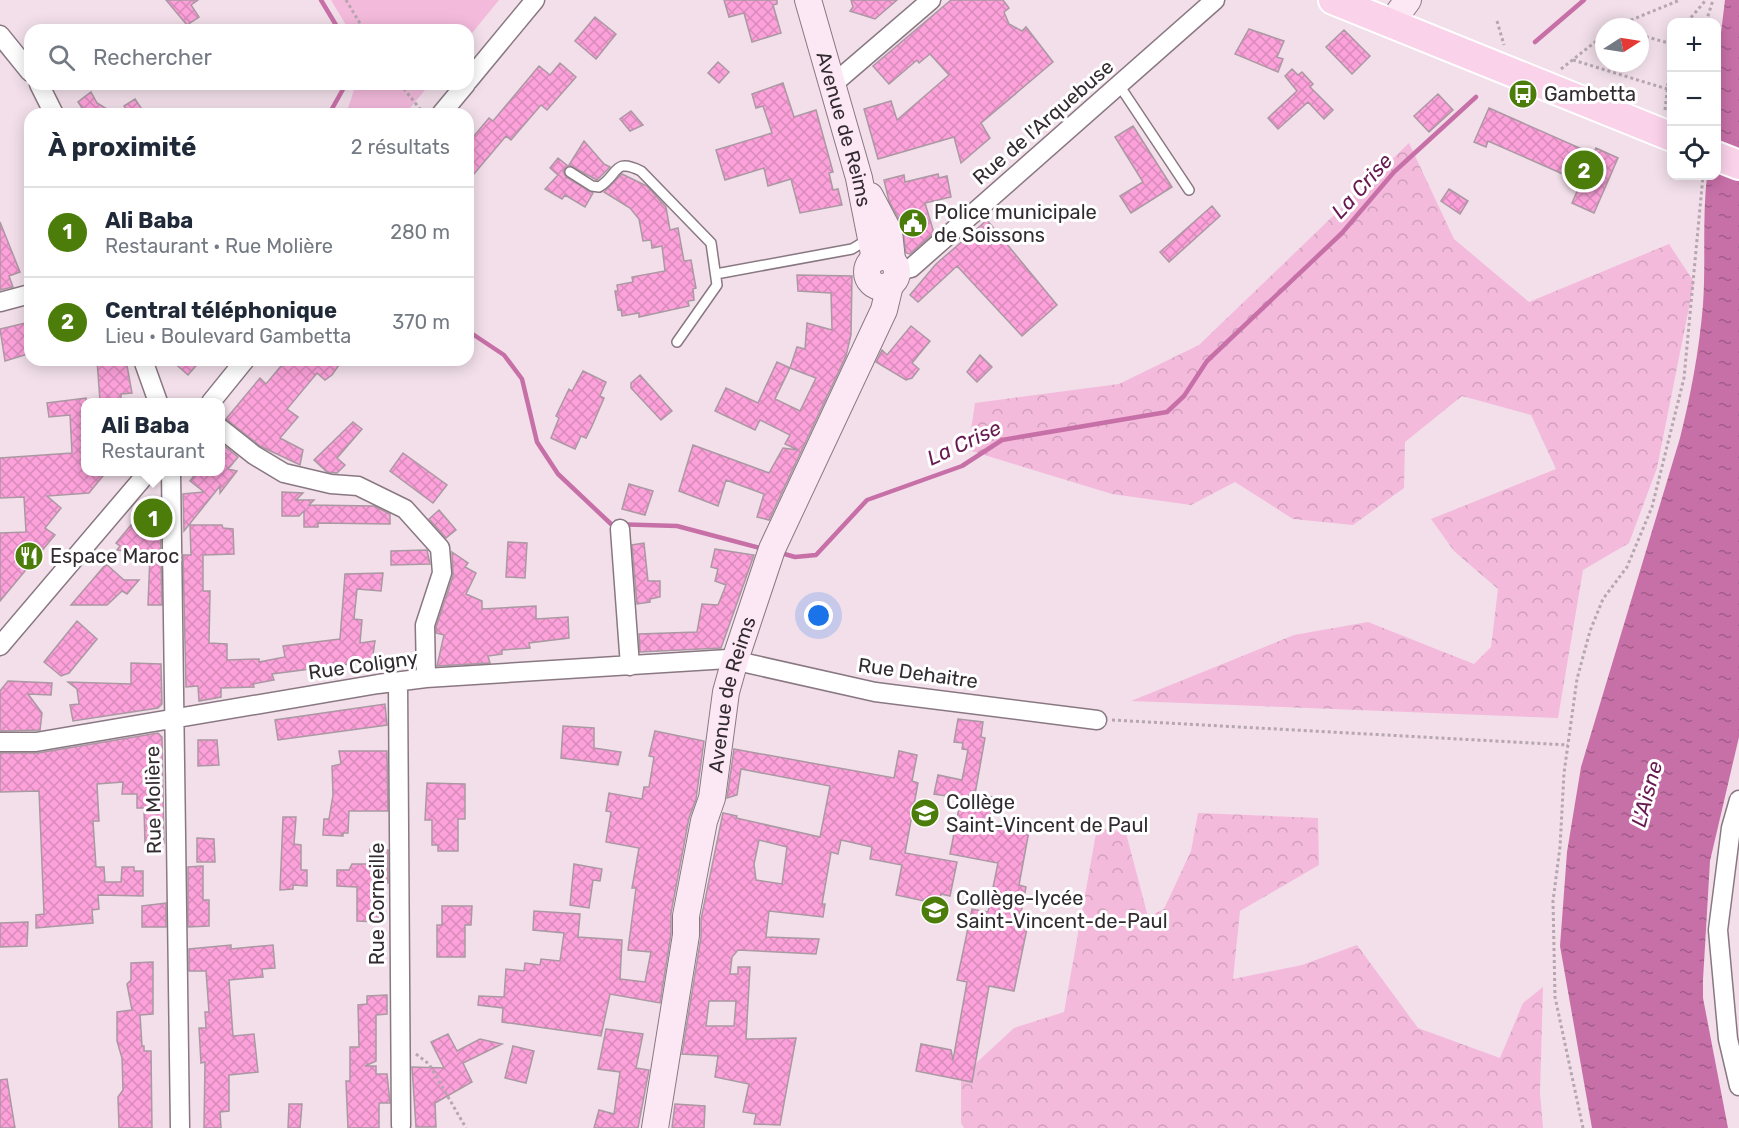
<!DOCTYPE html>
<html lang="fr">
<meta charset="utf-8">
<style>
body{margin:0;font-family:Rubik,sans-serif;background:#f6f6f7;color:#1f2937}
.controls{position:absolute;right:18px;top:18px;display:grid;overflow:hidden;border-radius:12px;box-shadow:0 3px 15px #0003}
.controls button{width:54px;height:54px;display:grid;place-items:center;padding:0;border:0;border-bottom:2px solid #e0e1e3;background:#fff;color:#1f2937;font:30px sans-serif}
.compass{position:absolute;left:1595px;top:18px;width:54px;height:54px;border-radius:50%;background:#fff;box-shadow:0 3px 15px #0003;rotate:78deg}
.you{position:absolute;left:819px;top:616px;width:21px;height:21px;margin:-15px;border:4px solid #fff;border-radius:50%;background:#1a73e8;box-shadow:0 0 0 9px #1a73e833}
.badge{display:grid;place-items:center;width:39px;height:39px;border-radius:50%;background:#4c7d0b;color:#fff;font-size:20px;font-weight:700}
.pin{position:absolute;translate:-50% -50%;border:3px solid #fff;box-shadow:0 2px 6px #0006}
.popup{position:absolute;left:81px;top:398px;width:144px;height:78px;box-sizing:border-box;display:grid;place-content:center;border-radius:12px;background:#fff;filter:drop-shadow(0 2px 4px #0005);font-size:20px;white-space:nowrap;color:#747a83}
.popup b{font-size:22px;color:#1f2937}
.popup::after{content:'';position:absolute;left:50%;top:100%;margin-left:-12px;border:12px solid transparent;border-top-color:#fff}
.list{margin:0;padding:0;list-style:none}
h2{display:flex;justify-content:space-between;align-items:center;height:78px;margin:0;padding:0 24px;font-size:26px}
h2 small{font-size:20px;font-weight:400;color:#747a83}
.list li{display:grid;grid-template-columns:39px 1fr auto;gap:18px;align-items:center;box-sizing:border-box;height:90px;padding:0 24px;border-top:2px solid #e0e1e3}
.list b{display:block;font-size:22px;white-space:nowrap}
.list p{margin:0;font-size:20px;white-space:nowrap;color:#747a83}
.list em{font-size:20px;font-style:normal;color:#747a83}
.icon{flex:none;width:33px;height:33px;fill:none;stroke:currentColor;stroke-width:2;stroke-linecap:round;stroke-linejoin:round}
.map{position:relative;flex:none;width:1739px;height:1128px;overflow:hidden}
.search{position:absolute;background:#fff;box-shadow:0 3px 15px #0003;left:24px;top:24px;width:450px;height:66px;display:flex;align-items:center;gap:15px;box-sizing:border-box;padding:0 21px;border-radius:18px;color:#747a83;font-size:22px}
.panel{position:absolute;background:#fff;box-shadow:0 3px 15px #0003;left:24px;top:108px;width:450px;height:258px;border-radius:18px}
.map>svg:first-child{display:block}
</style>
<div class="map">
<svg width="1739" height="1128" viewBox="0 0 1739 1128">
<defs>
<pattern id="forest-crowns" width="20" height="18" patternUnits="userSpaceOnUse" patternTransform="scale(1.5)"><rect width="20" height="18" fill="#f3badc"/><path d="M2 6a3 3 0 1 1 6 0M12 15a3 3 0 1 1 6 0" fill="none" stroke="#d1a0bd"/></pattern>
<pattern id="water-ripples" width="26" height="14" patternUnits="userSpaceOnUse" patternTransform="scale(1.5)"><rect width="26" height="14" fill="#c770a8"/><path d="M2 4q2-2 4 0t4 0M15 11q2-2 4 0t4 0" fill="none" stroke="#a25c89"/></pattern>
<pattern id="building-cross-hatch" width="8" height="8" patternUnits="userSpaceOnUse" patternTransform="scale(1.5)"><rect width="8" height="8" fill="#fca1da"/><path d="M0 0l8 8M0 8l8-8" fill="none" stroke="#d88bbb"/></pattern>
</defs>
<rect width="100%" height="100%" fill="#f2dfea"/>
<path fill="#f3badc" d="M331,0H499L468,38V30H349Z
M356,84H430L405,114H346Z"/>
<path fill="url(#forest-crowns)" d="M1409,143L1454,239L1529,302L1669,244L1694,282L1657,468L1629,543L1583,570L1558,718L1131,701L1294,635L1368,622L1474,664L1491,647L1498,589L1454,551L1431,519L1556,469L1531,415L1462,396L1405,442L1404,488L1353,525L1293,519L1235,482L1191,505L1112,494L968,450L975,403L1119,384L1199,345Z
M1198,813L1318,818L1319,865L1240,911L1233,979L1302,965L1357,945L1418,1028L1500,1058L1523,1003L1543,987L1540,1093L1543,1128H964L961,1123V1077L1014,1028L1064,1012L1097,828L1126,833L1148,917L1164,909L1191,851Z"/>
<path fill="url(#water-ripples)" d="M1725,0H1739V737L1710,861L1703,980V998L1728,1128H1592L1560,946L1567,852L1581,767L1680,438C1691,394 1699,351 1703,305C1706,262 1702,219 1707,176H1716V73Z"/>
<g fill="none" stroke-linecap="round" stroke-linejoin="round">
<path stroke="#c770a8" stroke-width="4.5" d="M321,0L339,30
M1535,42L1584,0
M329,114L346,84
M468,331L504,355L522,379L537,442L558,474L611,524L677,526L764,549
M781,553L795,557L816,555L867,500L962,466L1002,440L1167,412L1184,396L1207,361L1342,233L1394,172L1476,97"/>
</g>
<path fill="url(#building-cross-hatch)" stroke="#aa98a2" stroke-width="1.5" fill-rule="evenodd" d="M166,0H198L191,5L199,17L187,25Z
M724,0H777V4L773,5L781,33L752,42L744,13L729,17Z
M851,0H897L875,19L850,11L853,7Z
M951,0H1003L1009,8L1004,12L1009,24L1022,31L1026,27L1053,62L981,123L990,138L961,163L954,137L878,159L864,109L891,101L897,120L949,75L930,54L919,63L917,60L889,84L873,66Z
M595,17L616,34L596,59L575,41Z
M1249,29L1284,41L1277,57L1283,59L1278,72L1235,54Z
M1344,30L1370,56L1352,74L1326,47Z
M718,62L729,72L719,83L708,73Z
M560,63L576,77L547,110L541,105L511,140L506,136L468,181V143L489,118L493,121L539,66L550,75Z
M1292,69L1298,75L1302,72L1313,84L1310,87L1333,110L1324,119L1308,102L1278,129L1268,118L1297,91L1285,76Z
M783,83L794,117L816,110L833,172L829,173L833,190L838,189L842,205L800,213L791,179L768,186L764,168L725,180L716,150L772,133L763,106L756,108L752,94Z
M91,92L97,103L115,114H86L78,102Z
M1438,94L1453,110L1429,132L1414,116Z
M135,99L145,114H129L124,106Z
M1489,108L1593,154L1596,148L1618,158L1594,213L1572,203L1581,182L1488,141L1486,147L1474,142Z
M631,111L643,125L630,131L620,119Z
M1133,126L1172,187L1131,213L1120,196L1143,182L1115,137Z
M584,141L604,164L610,167L597,180L569,165Z
M558,158L568,166L563,171L566,177L593,193L585,207L565,195L562,199L545,189L558,175L550,168Z
M622,174L647,186L666,207L670,230L678,228L684,261L691,260L696,288L693,289L694,300L688,301L689,306L639,317V313L622,316L621,309L618,310L615,291H618L617,285L633,282L632,277L665,271L662,246L652,248L651,240L643,241L639,219L630,208L604,192Z
M938,174L939,178L947,176L951,197L925,203L934,233L910,254L906,253L902,225L889,201L884,180L904,175L905,182Z
M1449,189L1468,201L1460,214L1441,201Z
M1212,206L1220,216L1169,262L1160,252Z
M987,220L1057,305L1022,336L957,266L918,302L910,295L936,264Z
M0,222L20,272L9,276L13,287L0,290Z
M797,275L852,276L851,335L846,356L769,520L757,517L764,494L726,480L718,506L679,491L693,445L769,473L783,448L798,450L785,444L790,435L760,420L755,430L715,411L726,388L758,403L777,362L790,368L797,347L805,349L807,323L832,330L831,293L798,291ZM790,368L816,378L800,411L775,399Z
M30,322L28,354L5,361L0,329Z
M911,326L930,341L912,363L919,369L912,378L906,380L876,362L882,350L887,355Z
M980,355L992,367L977,382L967,372Z
M97,360H126L132,393L121,394V399L100,401Z
M171,360H201L188,375Z
M286,360H333L339,365L332,375L325,380L317,373L287,409L298,417L280,438L303,450L300,465L260,446L226,419L260,378L266,384Z
M583,371L606,382L600,396L604,398L592,426L586,438L581,436L575,449L551,438L559,418L556,416L569,389L572,391Z
M640,375L672,411L661,420L631,388V383Z
M86,398V471H107L89,493L47,496L61,508L45,528L55,535L0,601V533L26,532L24,497L0,498V458L72,453L70,415L49,417L47,403Z
M353,422L362,429L337,458L345,465L337,473L327,472L314,460Z
M222,444L238,457L228,469L237,471L220,493V486L184,531L183,494L204,492L190,481L198,471H220Z
M403,453L447,485L433,503L390,471Z
M629,484L653,491L645,515L622,509Z
M282,492L303,493L296,500H314L309,505L374,506L390,514V524L318,523V527H304V511L299,516H282Z
M153,507L160,510L162,605H148L150,555L117,550L120,546L116,543L131,525L135,528Z
M439,510L456,530L446,538L429,519Z
M190,525H222L223,528L233,529L234,554L203,555V591H210L209,643L227,644V660L259,659V662L285,657L283,646L340,639L345,574L383,573L381,591L357,589L354,619L362,620L360,643L375,641L372,661L272,674L274,680L253,684L254,687L221,688V697L199,701L198,686L186,687L183,555H191Z
M508,542L527,543L525,578L506,577Z
M644,543L648,581H660V597L650,599V602L637,604L632,545Z
M715,549L754,555L721,648L640,652L639,634L697,632L702,604L718,605L726,585L715,581L718,569L711,567Z
M427,550L430,564L391,565V551Z
M452,552L468,563L465,567L476,573L466,594L482,601V609L536,606V619L568,617L569,638L529,643L530,648L502,650V654L488,656L490,663L437,666L444,635L436,633V627L453,576Z
M106,564L124,580H139L127,594L122,591L107,605H71Z
M77,621L97,639L69,673L61,676L44,662Z
M131,663L161,664L162,704L158,708L73,721L70,705L79,704L77,689L68,682L131,684Z
M8,681L52,683L51,695L28,694L42,713L40,730L0,731V691Z
M385,704L387,725L278,740L275,720Z
M958,719L983,722L981,737L985,738L975,794L993,797L990,823L1029,831L1019,885L1026,887L1020,918L1029,919L1014,991L989,986L972,1082L916,1071L921,1044L951,1050L953,1060L967,982L957,980L972,909L988,912L998,863L950,854L961,798L934,794L938,775L962,780L968,750L962,749L963,743L954,742Z
M563,726L594,728V748L621,752L618,765L561,758Z
M655,731L704,741L696,799L689,818L671,913V934L660,1003L610,994L601,1036L502,1022L503,1008L478,1005L479,996L504,997L506,969L524,971L525,963L540,965L541,959L560,961L564,933L533,930L534,911L580,914L578,937L622,940L620,979L645,982L651,952L628,950L636,888H632L639,848L606,842L611,812L606,811L609,793L642,799L644,787H649L654,757L649,756Z
M158,733L162,737L164,843L145,844L144,808H137V794H122L123,782L97,784L99,821H93L96,867H104L105,882H121L122,867H134V871H143V896L98,895L99,909L92,910L93,923L36,928V915L44,914L39,791L0,792V753H38Z
M198,740H217L219,765L198,766Z
M734,749L894,778L899,751L917,755L912,781L918,783L905,853L957,862L950,896L941,894L939,904L896,895L902,865L870,859L872,847L841,840L838,854L831,852L822,904H825L823,917L769,911L766,937L819,939L816,954L738,950L732,957L730,974H738V967H750L746,1039L796,1038L780,1125L754,1124L756,1114L743,1112L749,1084L715,1077L718,1056L682,1054L701,937V919L723,813L737,816L736,818L820,837L830,786L741,769L737,795L727,798ZM759,840L787,847L782,884L756,880L754,864ZM709,1001H736L734,1026H706Z
M339,751H387L388,811H349L348,833H343V836L323,835L324,819H329L333,795L332,766L341,764Z
M427,783L465,784V819H458V851H438V845H432V820H425Z
M283,817H296L294,844L301,845V870H307V886L293,885V889L280,890Z
M197,838L214,839L215,862H197Z
M370,849L388,850V883H379V922L357,921V887L337,886V870H349L352,864H369Z
M574,864L602,869L600,881L593,880L589,908L570,905Z
M203,866V900H209V926L188,927V867Z
M166,903V927H142V906Z
M442,906H472L471,925H465V957H437V925H442Z
M28,922L27,946L0,947V923Z
M231,945V949L273,945L275,968L262,969L263,977L229,980L233,1036L254,1034L258,1072L229,1075V1111L220,1112L221,1128H204L205,1062L201,1063L199,1028H206L205,1012H209L206,971H189V949Z
M153,962V1014L140,1015L142,1046H144V1051H151L152,1128H119L118,1097L123,1090L122,1058L117,1041V1012L132,1010L127,984L131,980V963Z
M387,995V1014L376,1015V1061L365,1066H376V1074H387L390,1103H379V1128H348L346,1081H350V1047H359L358,1005L367,1004V996Z
M606,1029L643,1034L636,1068L649,1070L638,1128H594L599,1110L614,1114L620,1072L598,1069Z
M448,1034L457,1051L480,1039L502,1044L463,1063L472,1082L435,1103L436,1127H416L412,1067L444,1068L431,1042Z
M513,1046L534,1051L526,1083L505,1078Z
M7,1079L15,1128H0V1080Z
M289,1104H302L300,1128H288Z
M675,1104L705,1106L704,1128H672Z"/>
<g fill="none" stroke-linecap="round" stroke-linejoin="round">
<g stroke="#897882" stroke-width="12">
<path id="service" d="M1119,85L1189,190
M570,172L592,186L599,187C619,175 613,157 641,171L711,243L717,285L677,342
M716,274L852,249L870,238"/>
</g>
<g stroke="#897882" stroke-width="21">
<path id="minor" d="M0,35L30,72
M468,81L535,0
M39,84L54,114
M832,85L931,0
M441,114L466,84
M897,271L911,268L1215,0
M0,302L30,294
M143,360L158,402
M211,402L245,360
M220,428L254,455L284,473L331,484L358,486L405,509L440,548L442,573L425,625L426,678
M171,472L180,1128
M620,529L630,666
M0,646L148,472
M398,682L401,1125
M0,742H36L378,684L426,678L728,659L875,692L1097,720
M1739,800L1731,828L1718,930L1728,1039L1739,1086"/>
</g>
<g stroke="#897882" stroke-width="28">
<g id="secondary">
<path id="s1" d="M808,0L859,178L875,259"/>
<path d="M1391,23L1408,0"/>
<path d="M870,196L889,232L892,260"/>
<circle cx="882" cy="272" r="15"/>
<path id="s2" d="M655,1128L686,935V916L704,821L712,798L726,692L735,660L772,549L884,310L890,285"/>
</g>
</g>
<g stroke="#fff" stroke-width="32">
<path id="primary" d="M1333,0L1672,137
M1716,156L1739,165"/>
</g>
<path stroke="#b5a6af" stroke-width="3" stroke-dasharray="3 3" stroke-linecap="butt" d="M346,0L364,30
M1497,21L1504,45
M1687,22L1706,0
M1706,22L1713,0
M1614,27L1680,0
M1640,35L1672,44
M1573,60L1667,89
M1561,69L1604,35
M400,84L424,114
M1665,110L1672,46
M1112,720L1568,745
M416,1054L429,1064L466,1128
M1583,1128L1555,997L1553,901L1560,847L1564,773L1577,679L1590,631L1603,599L1627,567L1652,507L1684,378L1703,176"/>
<use href="#service" stroke="#fff" stroke-width="9"/>
<use href="#minor" stroke="#fff" stroke-width="18"/>
<use href="#secondary" stroke="#fce8f4" stroke-width="26"/>
<use href="#primary" stroke="#fad2ea" stroke-width="28"/>
</g>
<defs>
<g id="bus-disc" transform="scale(1.5)"><circle r="9.5" fill="#4c7d0b" stroke="#fff"/><path d="M-5-6H5V4H4V6H2V4H-2V6H-4V4H-5ZM-3.5-4V0h7V-4ZM-3.5 1.2v1.5H-2V1.2ZM2 1.2v1.5H3.5V1.2Z" fill="#fff"/></g>
<g id="civic-disc" transform="scale(1.5)"><circle r="9.5" fill="#4c7d0b" stroke="#fff"/><path d="M-.6-6.5H3V-4.5H.6V-3L4-1V1h2V6H-6V1h2V-1L-.6-3ZM-1.2 2.5V6h2.4V2.5Z" fill="#fff"/></g>
<g id="restaurant-disc" transform="scale(1.5)"><circle r="9.5" fill="#4c7d0b" stroke="#fff"/><path d="M-5-6h1v4h1v-4h1v4h1v-4h1v5L-1.5 .5V6h-2V.5L-5-1ZM5-6V6H3V1.5H1.5Q1.5-4 5-6Z" fill="#fff"/></g>
<g id="school-disc" transform="scale(1.5)"><circle r="9.5" fill="#4c7d0b" stroke="#fff"/><path d="M0-5L7-2L0 1L-7-2ZM-4 1L0 2.5L4 1V4Q0 6-4 4Z" fill="#fff"/></g>
</defs>
<g fill-rule="evenodd">
<use href="#bus-disc" x="1523" y="94"/>
<use href="#civic-disc" x="913" y="223"/>
<use href="#restaurant-disc" x="29" y="556"/>
<use href="#school-disc" x="925" y="813"/>
<use href="#school-disc" x="935" y="910"/>
</g>
<g text-anchor="middle" stroke-width="6" stroke-linejoin="round" paint-order="stroke">
<g font-size="20" fill="#322b2f" stroke="#fff" text-anchor="start">
<text x="1544" y="101">Gambetta</text>
<text x="934" y="219">Police municipale<tspan x="934" dy="23">de Soissons</tspan></text>
<text x="50" y="563">Espace Maroc</text>
<text x="946" y="809">Collège<tspan x="946" dy="23">Saint-Vincent de Paul</tspan></text>
<text x="956" y="905">Collège-lycée<tspan x="956" dy="23">Saint-Vincent-de-Paul</tspan></text>
</g>
<g font-size="20" fill="#322b2f" stroke="#fff">
<text transform="translate(1043 122) rotate(-41)" y="7">Rue de l'Arquebuse</text>
<text dy="7" stroke="none"><textPath href="#s1" startOffset="134">Avenue de Reims</textPath></text>
<text transform="translate(363 665) rotate(-8)" y="7">Rue Coligny</text>
<text transform="translate(918 673) rotate(8)" y="7">Rue Dehaitre</text>
<text dy="7" stroke="none"><textPath href="#s2" startOffset="441">Avenue de Reims</textPath></text>
<text transform="translate(153 800) rotate(-91)" y="7">Rue Molière</text>
<text transform="translate(377 904) rotate(-90)" y="7">Rue Corneille</text>
</g>
<g font-size="21" font-style="italic" fill="#671850" stroke="#fff">
<text transform="translate(1362 186) rotate(-48)" y="7">La Crise</text>
<text transform="translate(964 443) rotate(-25)" y="7">La Crise</text>
<text transform="translate(1647 794) rotate(-75)" y="7">L'Aisne</text>
</g>
</g>
</svg>
<div class="controls">
<button>+</button>
<button>−</button>
<button><svg class="icon" aria-label="locate" viewBox="0 0 24 24"><circle cx="12" cy="12" r="6"/><path d="M12 2v4M12 18v4M2 12h4M18 12h4"/></svg></button>
</div>
<svg class="compass" viewBox="-18 -18 36 36"><path d="M0-13l5 13h-10z" fill="#e53935"/><path d="M0 13l5-13h-10z" fill="#747a83"/></svg>
<div class="you"></div>
<div class="pin badge" style="left:153px;top:518px">1</div>
<div class="popup"><b>Ali Baba</b>Restaurant</div>
<div class="pin badge" style="left:1584px;top:170px">2</div>
<div class="search"><svg class="icon" aria-label="search" viewBox="0 0 24 24"><circle cx="10" cy="10" r="6"/><path d="M15 15l6 6"/></svg>Rechercher</div>
<section class="panel">
<h2>À proximité<small>2 résultats</small></h2>
<ul class="list">
<li><span class="badge">1</span><div><b>Ali Baba</b><p>Restaurant · Rue Molière</p></div><em>280 m</em></li>
<li><span class="badge">2</span><div><b>Central téléphonique</b><p>Lieu · Boulevard Gambetta</p></div><em>370 m</em></li>
</ul>
</section>
</div>
